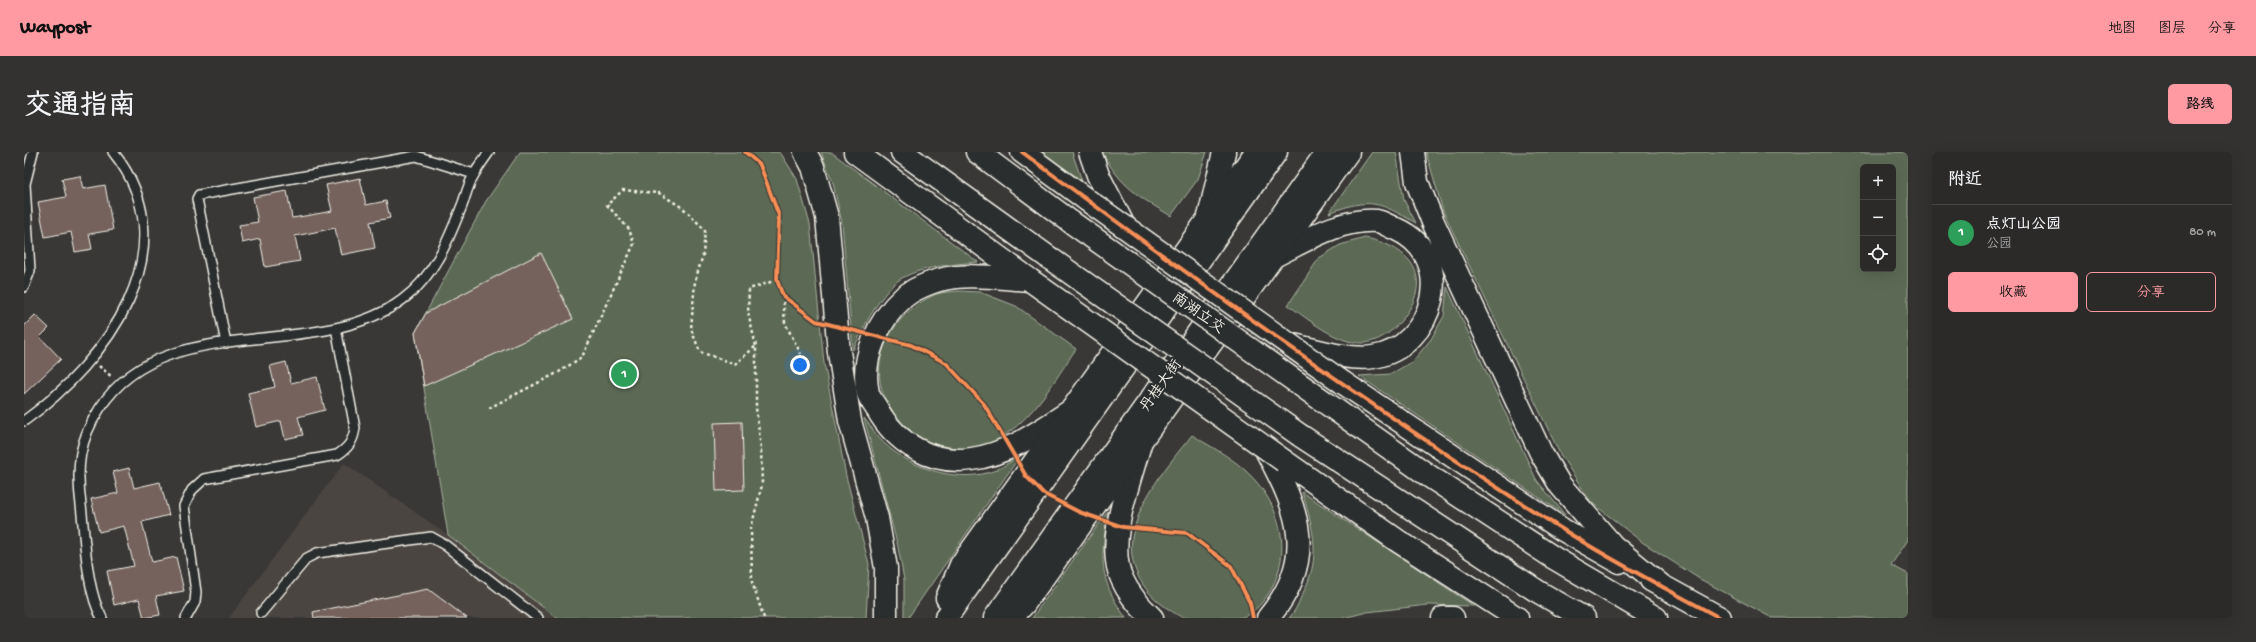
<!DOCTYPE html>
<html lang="zh">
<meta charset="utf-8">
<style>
body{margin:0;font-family:"Gochi Hand","LXGW WenKai TC",sans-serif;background:#333231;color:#f1f3f6}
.controls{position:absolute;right:12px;top:12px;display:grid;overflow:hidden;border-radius:6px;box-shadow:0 4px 16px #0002}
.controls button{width:36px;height:36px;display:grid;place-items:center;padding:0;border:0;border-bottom:1px solid #474646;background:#2b2a29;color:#f1f3f6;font:20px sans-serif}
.you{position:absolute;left:776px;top:213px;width:14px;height:14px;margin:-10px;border:3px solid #fff;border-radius:50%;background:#1a73e8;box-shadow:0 0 0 6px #1a73e833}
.badge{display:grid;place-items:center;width:26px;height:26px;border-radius:50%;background:#ff9aa2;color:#fff;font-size:13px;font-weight:700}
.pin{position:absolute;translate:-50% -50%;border:2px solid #fff;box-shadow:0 1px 4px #0006}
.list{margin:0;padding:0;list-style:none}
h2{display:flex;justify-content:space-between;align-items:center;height:52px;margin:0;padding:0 16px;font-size:17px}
h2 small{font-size:13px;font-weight:400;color:#a6a7a8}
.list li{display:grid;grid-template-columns:26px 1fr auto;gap:12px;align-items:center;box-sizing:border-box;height:56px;padding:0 16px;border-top:1px solid #474646}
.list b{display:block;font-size:15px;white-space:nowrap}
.list p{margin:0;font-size:13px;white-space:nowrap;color:#a6a7a8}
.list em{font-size:13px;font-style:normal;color:#a6a7a8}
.actions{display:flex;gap:8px;padding:12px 16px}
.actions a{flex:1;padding:9px 0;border:1px solid #ff9aa2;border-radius:6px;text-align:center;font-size:14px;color:#ff9aa2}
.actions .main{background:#ff9aa2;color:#111}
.icon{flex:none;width:22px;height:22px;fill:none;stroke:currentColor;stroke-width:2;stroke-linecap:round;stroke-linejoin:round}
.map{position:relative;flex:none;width:1884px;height:466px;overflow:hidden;border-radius:6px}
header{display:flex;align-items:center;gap:24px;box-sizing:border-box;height:56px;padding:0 20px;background:#ff9aa2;color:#111}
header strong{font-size:19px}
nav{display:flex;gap:22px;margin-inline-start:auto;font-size:14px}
.intro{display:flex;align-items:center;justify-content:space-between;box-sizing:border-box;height:96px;padding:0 24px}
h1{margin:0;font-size:28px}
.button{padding:10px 18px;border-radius:6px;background:#ff9aa2;color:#111;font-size:14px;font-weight:700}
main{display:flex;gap:24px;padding:0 24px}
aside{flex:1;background:#2b2a29;border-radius:6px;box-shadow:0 4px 16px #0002}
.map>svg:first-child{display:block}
</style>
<header>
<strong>Waypost</strong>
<nav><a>地图</a><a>图层</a><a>分享</a></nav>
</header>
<div class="intro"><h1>交通指南</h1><a class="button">路线</a></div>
<main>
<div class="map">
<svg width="1884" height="466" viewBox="0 0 1884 466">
<rect width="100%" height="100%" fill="#393837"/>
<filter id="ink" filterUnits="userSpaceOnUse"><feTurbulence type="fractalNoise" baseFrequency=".025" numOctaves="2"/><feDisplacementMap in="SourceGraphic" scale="8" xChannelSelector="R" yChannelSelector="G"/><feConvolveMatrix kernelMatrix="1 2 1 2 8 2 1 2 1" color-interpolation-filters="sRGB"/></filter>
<g filter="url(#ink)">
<path fill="#4b4542" d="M320,311L424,383L533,466H205Z"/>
<path fill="#5c6b54" stroke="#a8ae9e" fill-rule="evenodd" d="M496,0H756L773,27L786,72L800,211L822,324L845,412L842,466H533L424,383L391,181L462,49Z
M797,0H807L954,110C931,112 886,115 869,133C851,151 840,175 829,198L818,71L809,31Z
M1018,0H1048L1058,29Z
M1078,0H1183L1174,27L1147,64C1115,45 1096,34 1078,0Z
M1348,0H1372L1380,48L1392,71C1355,50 1346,45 1305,61Z
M1402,0H1884V388L1867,413L1884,422V466H1748L1674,426L1618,390L1567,350L1536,302L1419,59ZM1839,15H1869V117H1839Z
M1341,86C1389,95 1411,128 1377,169C1368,180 1354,190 1339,191C1313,192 1284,167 1264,153L1295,106L1316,93Z
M1423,135L1512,327L1541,363L1335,224L1367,222L1389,209L1407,187L1420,164Z
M935,139L956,140L992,154L1052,197C1030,229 1010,266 976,286C965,293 951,296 938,297C892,301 850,257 856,211C860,182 882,156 908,144C915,140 926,140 935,139Z
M840,266C847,274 853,285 861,292C889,318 937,332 972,318C981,314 989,308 996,304L884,466H880V428L874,395Z
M1168,283C1182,292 1198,300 1211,310C1247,336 1268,381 1253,424C1248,439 1235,459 1219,465C1212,466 1200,466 1192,466C1183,466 1171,466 1162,466C1155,465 1149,460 1143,456C1118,440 1102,411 1109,381C1118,343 1144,313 1168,283Z
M1278,340L1450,454L1404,453L1343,460L1320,466H1265C1271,460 1274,452 1277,445C1298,406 1290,379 1278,340Z
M1084,359C1077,405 1073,426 1102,466H1008Z"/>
<path fill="#74625d" stroke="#f4f1e8" d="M56,24L59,37L81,33L89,78L65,82L68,97L51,100L47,80L21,85L14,50L42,45L38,27Z
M336,26L342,53L362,49L366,66L346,70L351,96L317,103L311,76L271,84L276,109L241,115L236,87L218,91L215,73L234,70L229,45L263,39L268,66L287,63L308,59L302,33Z
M517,101L549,167L400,234L391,181L402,161Z
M11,163L25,176L16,185L37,207L0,242V174Z
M262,210L267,231L293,225L301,258L274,265L279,283L261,287L257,269L232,275L224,241L251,235L246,214Z
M718,270L720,338L692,339L690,271Z
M105,316L110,336L136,330L145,363L118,370L128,410L152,405L160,439L132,444L136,463L120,466L115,447L90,453L83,419L110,414L100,374L75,380L67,347L94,341L89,320Z
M404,437L443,466H290L289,460Z"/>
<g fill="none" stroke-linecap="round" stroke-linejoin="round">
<g stroke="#f4f1e8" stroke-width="12">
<path id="lane" d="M0,135L6,119L1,32L9,0
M202,191L173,47L175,43L392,4L450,22
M0,269C82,210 167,97 89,0
M237,461L283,406L293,401L407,385L421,393L514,466
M78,466C62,438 61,385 57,353C52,315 55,288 76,256C141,155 292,212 378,148C410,125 425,87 439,51C442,42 445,30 451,21C455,14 460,7 465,0
M162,466L171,450L172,440L160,354L168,338L180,327L313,303C324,296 329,290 331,276L312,176"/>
</g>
<g stroke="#f4f1e8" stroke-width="25">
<path id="secondary" d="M781,0L789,15L803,65L815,200L826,269L853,366L862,416V466
M831,0L1006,128
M998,0L1063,48
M1066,0L1074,23L1100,74
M1389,0L1393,30L1409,70L1517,301L1536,333L1589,394L1639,435
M1185,65L1200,0
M1250,104C1281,89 1317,66 1353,69C1359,70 1366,75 1372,77C1435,105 1410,196 1349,205C1325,209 1289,197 1265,192
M1006,128C974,126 936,119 906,131C898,134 886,140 880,145C854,168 836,207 844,241C845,246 850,252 853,257C872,291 907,313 948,307C985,302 1017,278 1048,258
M1318,230L1539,378L1595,410
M1116,292C1106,329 1081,391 1098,427C1105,443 1116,455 1128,466
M1243,300C1276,361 1293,407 1244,466
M1260,309L1374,389L1493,466
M1627,428L1696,466
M1419,466H1429"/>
</g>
<g stroke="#f4f1e8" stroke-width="25">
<path id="primary" d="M923,446L937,413L1232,0
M922,466L1252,0
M971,466L1303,0
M987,466L1000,452L1324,0"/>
</g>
<g stroke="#f4f1e8" stroke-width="25">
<path id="highway" d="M878,0L1024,105
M953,0L1047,70
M1302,251L1405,324L1530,406L1632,466
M1277,284L1513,439L1560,466"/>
</g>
<path stroke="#f4f1e8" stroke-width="2.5" stroke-dasharray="3 3" stroke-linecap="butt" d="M759,144L761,171L777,202
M75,214L88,225
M465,256L535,220L558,205L610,92L605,77L583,53L599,38L635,41L659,56L681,78L679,103L671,129L667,177L676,200L711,212L732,194
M740,466L728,430L727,376L738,333L737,296L732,256V194L724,161L725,137L753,128"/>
<use href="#lane" stroke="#2a2d2e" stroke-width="9"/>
<use href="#secondary" stroke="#2a2d2e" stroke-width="22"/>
<use href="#primary" stroke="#2a2d2e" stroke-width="22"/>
<use href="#highway" stroke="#2a2d2e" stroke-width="22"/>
<g stroke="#f4f1e8" stroke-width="25" stroke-linecap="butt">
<path id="secondary-bridge" d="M1063,48L1318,230
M1006,128L1260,309"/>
</g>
<g stroke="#f4f1e8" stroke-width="25" stroke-linecap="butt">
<path id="highway-bridge" d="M1047,70L1302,251
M1024,105L1277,284"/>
</g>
<use href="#secondary-bridge" stroke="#2a2d2e" stroke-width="22"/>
<use href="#highway-bridge" stroke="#2a2d2e" stroke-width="22"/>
<g stroke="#2a2d2e" stroke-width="6">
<path id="cycleway" d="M721,0L736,13L755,64L753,128L759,144L792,169L887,193L922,211L960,252L1002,324L1020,342L1055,360L1099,375L1163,381L1207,414L1226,451L1229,466
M998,0C1174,130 1352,260 1538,377C1588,409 1643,437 1696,466"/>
</g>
<use href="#cycleway" stroke="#f78f57" stroke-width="4"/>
</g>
</g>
<g text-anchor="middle" stroke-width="4" stroke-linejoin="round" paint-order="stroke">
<g font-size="15" fill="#f4f1e8" stroke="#2a2d2e">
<text transform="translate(1175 160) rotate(35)" y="5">南湖立交</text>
<text transform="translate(1136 233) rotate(-54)" y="5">丹桂大街</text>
</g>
</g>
</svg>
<div class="controls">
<button>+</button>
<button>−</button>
<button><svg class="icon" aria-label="locate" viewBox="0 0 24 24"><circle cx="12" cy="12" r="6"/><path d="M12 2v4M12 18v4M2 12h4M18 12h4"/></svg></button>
</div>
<div class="you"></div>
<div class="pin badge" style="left:600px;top:222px;background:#2e9e5b">1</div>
</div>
<aside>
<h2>附近<small></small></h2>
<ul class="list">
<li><span class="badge" style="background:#2e9e5b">1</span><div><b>点灯山公园</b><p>公园</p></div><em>80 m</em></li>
</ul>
<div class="actions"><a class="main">收藏</a><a>分享</a></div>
</aside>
</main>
